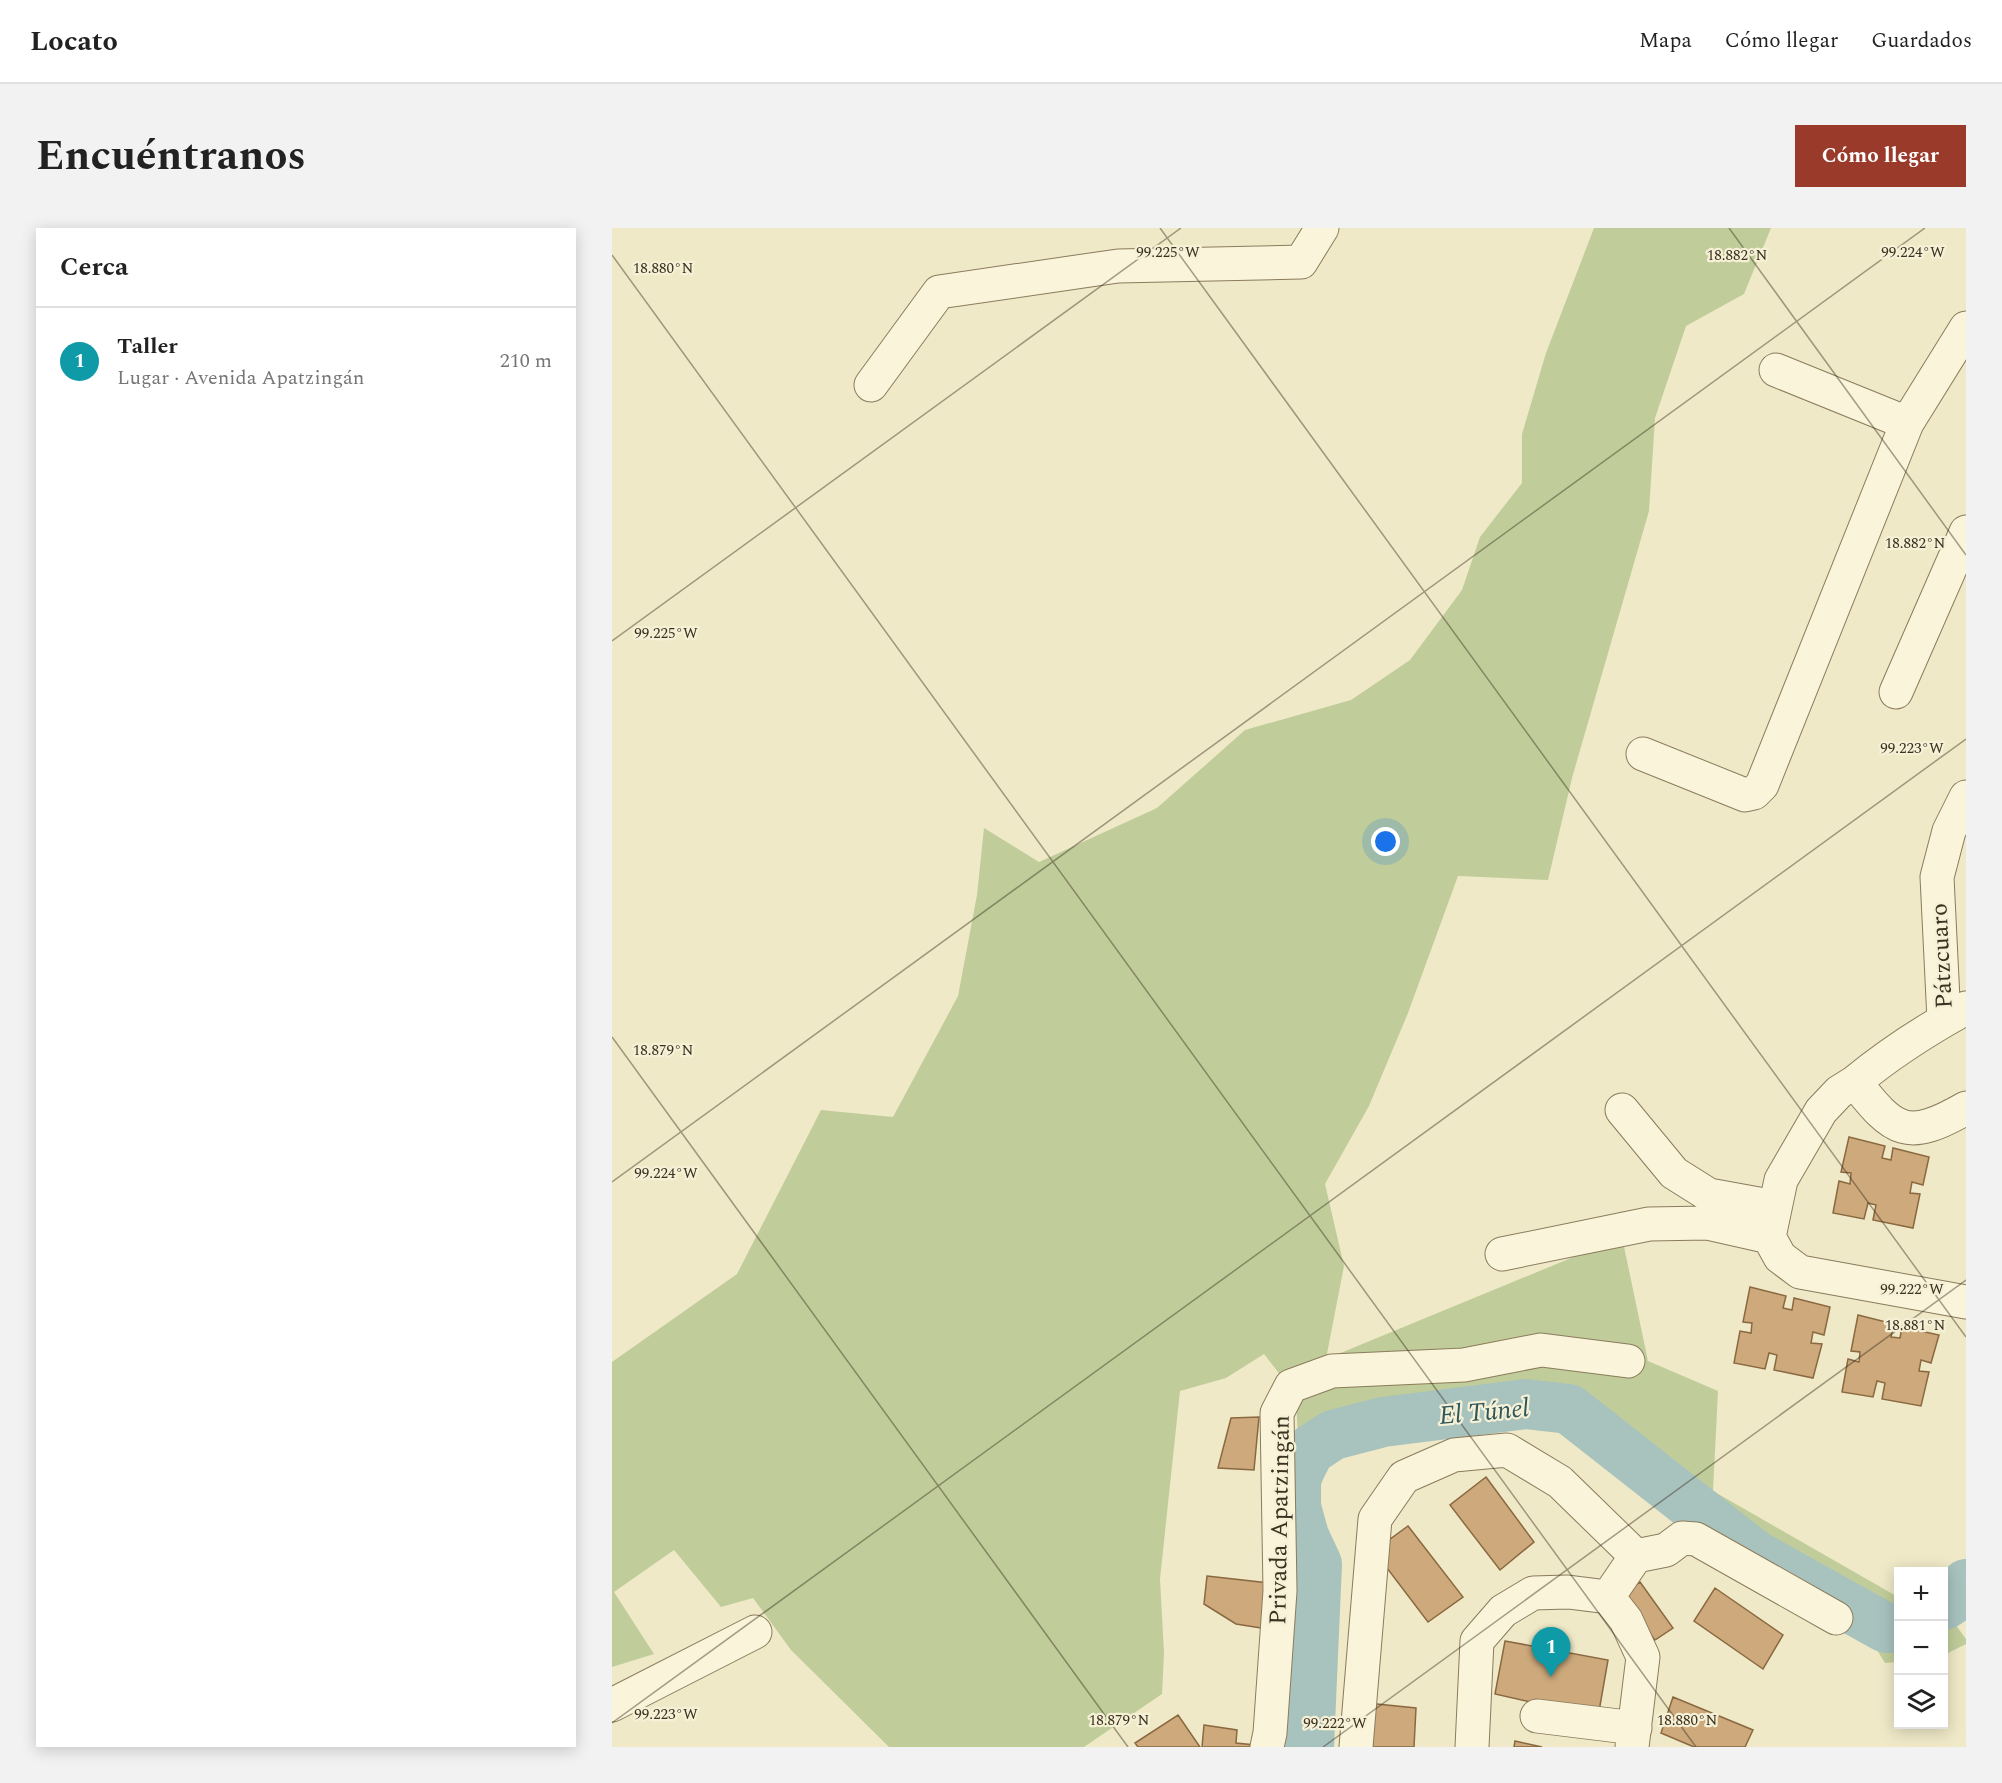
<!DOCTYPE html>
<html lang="es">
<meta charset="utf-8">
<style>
body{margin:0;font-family:Spectral,serif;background:#f2f2f2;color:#222}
.controls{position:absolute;right:18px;bottom:18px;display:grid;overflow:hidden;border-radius:0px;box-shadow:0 3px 15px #0003}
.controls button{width:54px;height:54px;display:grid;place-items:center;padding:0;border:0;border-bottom:2px solid #e0e0e0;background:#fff;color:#222;font:30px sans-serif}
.you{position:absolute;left:774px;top:614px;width:21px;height:21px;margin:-15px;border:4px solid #fff;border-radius:50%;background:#1a73e8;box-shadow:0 0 0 9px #1a73e833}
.badge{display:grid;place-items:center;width:39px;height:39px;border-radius:50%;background:#9a3a2b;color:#fff;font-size:20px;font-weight:700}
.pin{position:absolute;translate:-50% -50px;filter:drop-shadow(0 2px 3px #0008)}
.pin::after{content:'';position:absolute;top:32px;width:21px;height:18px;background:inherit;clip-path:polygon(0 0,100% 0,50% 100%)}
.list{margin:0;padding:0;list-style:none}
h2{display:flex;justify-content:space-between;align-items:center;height:78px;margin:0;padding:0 24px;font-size:26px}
h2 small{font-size:20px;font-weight:400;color:#767676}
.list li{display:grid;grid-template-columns:39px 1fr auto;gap:18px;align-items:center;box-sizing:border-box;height:108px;padding:0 24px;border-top:2px solid #e0e0e0}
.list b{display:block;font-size:22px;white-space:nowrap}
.list p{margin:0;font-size:20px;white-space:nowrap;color:#767676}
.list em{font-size:20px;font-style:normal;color:#767676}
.icon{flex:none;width:33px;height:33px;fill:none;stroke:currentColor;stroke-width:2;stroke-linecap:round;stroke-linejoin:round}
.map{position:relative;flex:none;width:1354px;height:1519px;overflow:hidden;border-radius:0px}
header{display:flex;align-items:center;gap:36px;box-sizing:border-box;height:84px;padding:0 30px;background:#fff;border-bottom:2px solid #e0e0e0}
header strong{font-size:28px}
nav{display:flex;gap:33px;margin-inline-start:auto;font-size:21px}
.intro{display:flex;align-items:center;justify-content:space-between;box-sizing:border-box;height:144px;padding:0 36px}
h1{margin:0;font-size:42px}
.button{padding:15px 27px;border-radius:0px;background:#9a3a2b;color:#fff;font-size:21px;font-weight:700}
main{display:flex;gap:36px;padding:0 36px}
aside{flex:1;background:#fff;border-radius:0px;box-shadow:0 3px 15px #0003}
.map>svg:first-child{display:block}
</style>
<header>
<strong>Locato</strong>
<nav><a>Mapa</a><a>Cómo llegar</a><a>Guardados</a></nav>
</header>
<div class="intro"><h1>Encuéntranos</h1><a class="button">Cómo llegar</a></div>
<main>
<aside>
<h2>Cerca<small></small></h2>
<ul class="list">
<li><span class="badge" style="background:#0f9aa8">1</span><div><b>Taller</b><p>Lugar · Avenida Apatzingán</p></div><em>210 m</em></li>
</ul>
</aside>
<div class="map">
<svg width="1354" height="1519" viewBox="0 0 1354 1519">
<rect width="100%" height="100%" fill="#efe9c7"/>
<path fill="#c0cd9a" d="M982,0H1159L1132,66L1074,98L1043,190L1037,283L960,550L936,652L846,648L796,785L757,878L713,956L732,1038L714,1131L1010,1009L1036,1133L1106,1163L1101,1263L1286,1369V1434L1273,1435L1257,1409L1097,1311L1007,1235L964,1195L930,1192L850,1202L742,1223L716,1236L707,1263L709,1290L721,1320L724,1351L718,1519H683L694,1355L674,1269L672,1242L686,1213L684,1167L652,1126L614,1150L568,1163L548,1351L552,1425L550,1466L472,1519H277L179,1422L141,1370L109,1379L62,1322L2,1364L42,1426L0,1439V1134L125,1046L209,882L281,889L346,768L365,667L372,600L427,634L545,580L633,502L739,472L798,432L850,362L868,309L910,255V206L934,125Z
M1332,1381L1354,1411V1416L1332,1427Z"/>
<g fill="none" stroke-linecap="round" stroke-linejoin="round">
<path stroke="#a8c2be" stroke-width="50" d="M1332,1377L1344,1369L1354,1356
M697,1519L705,1336L692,1308L684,1279V1249L698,1222L721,1207L771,1194L914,1176L957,1181L1143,1327L1274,1400H1286"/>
</g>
<path fill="#cda97c" stroke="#8a6941" stroke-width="1.5" d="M1237,909L1273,918L1270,930L1279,932L1281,920L1317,929L1311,957L1300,954L1298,965L1308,966L1301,1000L1261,992L1264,977L1256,975L1252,991L1221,985L1227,953L1238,956L1239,945L1229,944Z
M1138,1059L1174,1068L1171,1080L1180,1082L1182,1070L1218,1079L1212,1107L1201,1104L1199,1115L1210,1116L1201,1150L1162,1142L1165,1127L1157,1125L1153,1141L1122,1135L1128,1103L1139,1105L1140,1095L1131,1094Z
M1246,1087L1282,1096L1279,1109L1288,1110L1290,1099L1327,1107L1319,1135L1309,1132L1307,1143L1317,1144L1309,1178L1270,1171L1273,1155L1265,1153L1261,1169L1230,1164L1236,1131L1247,1134L1248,1124L1239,1123Z
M647,1189L642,1242L606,1240L619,1190Z
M874,1249L922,1314L888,1342L838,1277Z
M796,1298L851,1369L816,1394L762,1323Z
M595,1348L657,1355L661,1402L624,1396L592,1376Z
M1028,1354L1061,1400L1043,1412L1009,1368Z
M1103,1360L1171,1407L1151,1441L1082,1393Z
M893,1413L996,1432L986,1489L883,1466Z
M1061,1469L1141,1502L1133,1519H1082L1049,1505Z
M755,1475L804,1480L802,1519H754Z
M566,1487L588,1519H526L523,1515Z
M592,1497L625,1502L624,1515L643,1517L642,1519H590Z
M903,1513L930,1519H902Z"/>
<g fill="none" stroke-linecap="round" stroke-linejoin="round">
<g stroke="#8b7b5c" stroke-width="35">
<path id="minor" d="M1164,142L1295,195
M259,157L327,64L506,38L689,34L710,0
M1284,464L1354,304
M1031,526L1133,567L1142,565L1150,557L1295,195L1354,100
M1354,780C1314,802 1278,825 1243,854C1282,904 1295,914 1354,880
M1332,792L1325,649L1337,603L1354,569
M1243,854L1227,864L1209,883L1169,952L1157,1009L1168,1029L1188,1044L1354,1074
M1010,882L1062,945L1097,967L1163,979
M890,1026L1037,996L1095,995L1157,1009
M996,1369L1024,1328L1054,1322L1070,1310L1084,1311L1224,1390
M0,1477L143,1404
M925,1488L1023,1500
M655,1519L658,1505L668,1363L665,1185L679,1158L720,1143L852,1137L929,1122L1016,1133
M744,1519L763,1291L792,1249L842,1227L895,1222L948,1254L1024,1328
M860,1519L865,1413L891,1383L921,1365L956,1364L996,1369L1014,1392L1031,1429L1020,1519"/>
</g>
<use href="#minor" stroke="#f9f4da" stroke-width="33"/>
</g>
<path fill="none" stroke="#3b3120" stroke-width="1.5" stroke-opacity="0.45" d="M548,0L1354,1109M1117,0L1354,327M0,27L1084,1519M0,413L569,0M0,809L516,1519M0,954L1313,0M0,1495L1354,511M711,1519L1354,1052"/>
<g text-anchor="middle" stroke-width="4.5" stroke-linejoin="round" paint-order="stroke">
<g font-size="24" fill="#3b3120" stroke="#f6f1d6">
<text transform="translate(1329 728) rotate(-93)" y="8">Pátzcuaro</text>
<text transform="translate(667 1292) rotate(-89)" y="8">Privada Apatzingán</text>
</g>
<g font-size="26" font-style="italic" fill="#2f575a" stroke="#f6f1d6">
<text transform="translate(872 1183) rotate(-5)" y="9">El Túnel</text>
</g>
</g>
<g font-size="15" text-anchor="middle" fill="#3b3120" stroke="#f6f1d6" stroke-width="4.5" stroke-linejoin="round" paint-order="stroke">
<text x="1301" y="29">99.224°W</text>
<text x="556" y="29">99.225°W</text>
<text x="1125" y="32">18.882°N</text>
<text x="51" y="45">18.880°N</text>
<text x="1303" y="320">18.882°N</text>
<text x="54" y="410">99.225°W</text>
<text x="1300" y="525">99.223°W</text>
<text x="51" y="827">18.879°N</text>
<text x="54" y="950">99.224°W</text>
<text x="1300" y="1066">99.222°W</text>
<text x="1303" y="1102">18.881°N</text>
<text x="54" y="1491">99.223°W</text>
<text x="507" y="1497">18.879°N</text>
<text x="1075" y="1497">18.880°N</text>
<text x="723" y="1500">99.222°W</text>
</g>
</svg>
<div class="controls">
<button>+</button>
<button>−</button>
<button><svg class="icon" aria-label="layers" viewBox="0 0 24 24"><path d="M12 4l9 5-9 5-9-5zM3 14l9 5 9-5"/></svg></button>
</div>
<div class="you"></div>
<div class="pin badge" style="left:939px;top:1449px;background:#0f9aa8">1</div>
</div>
</main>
